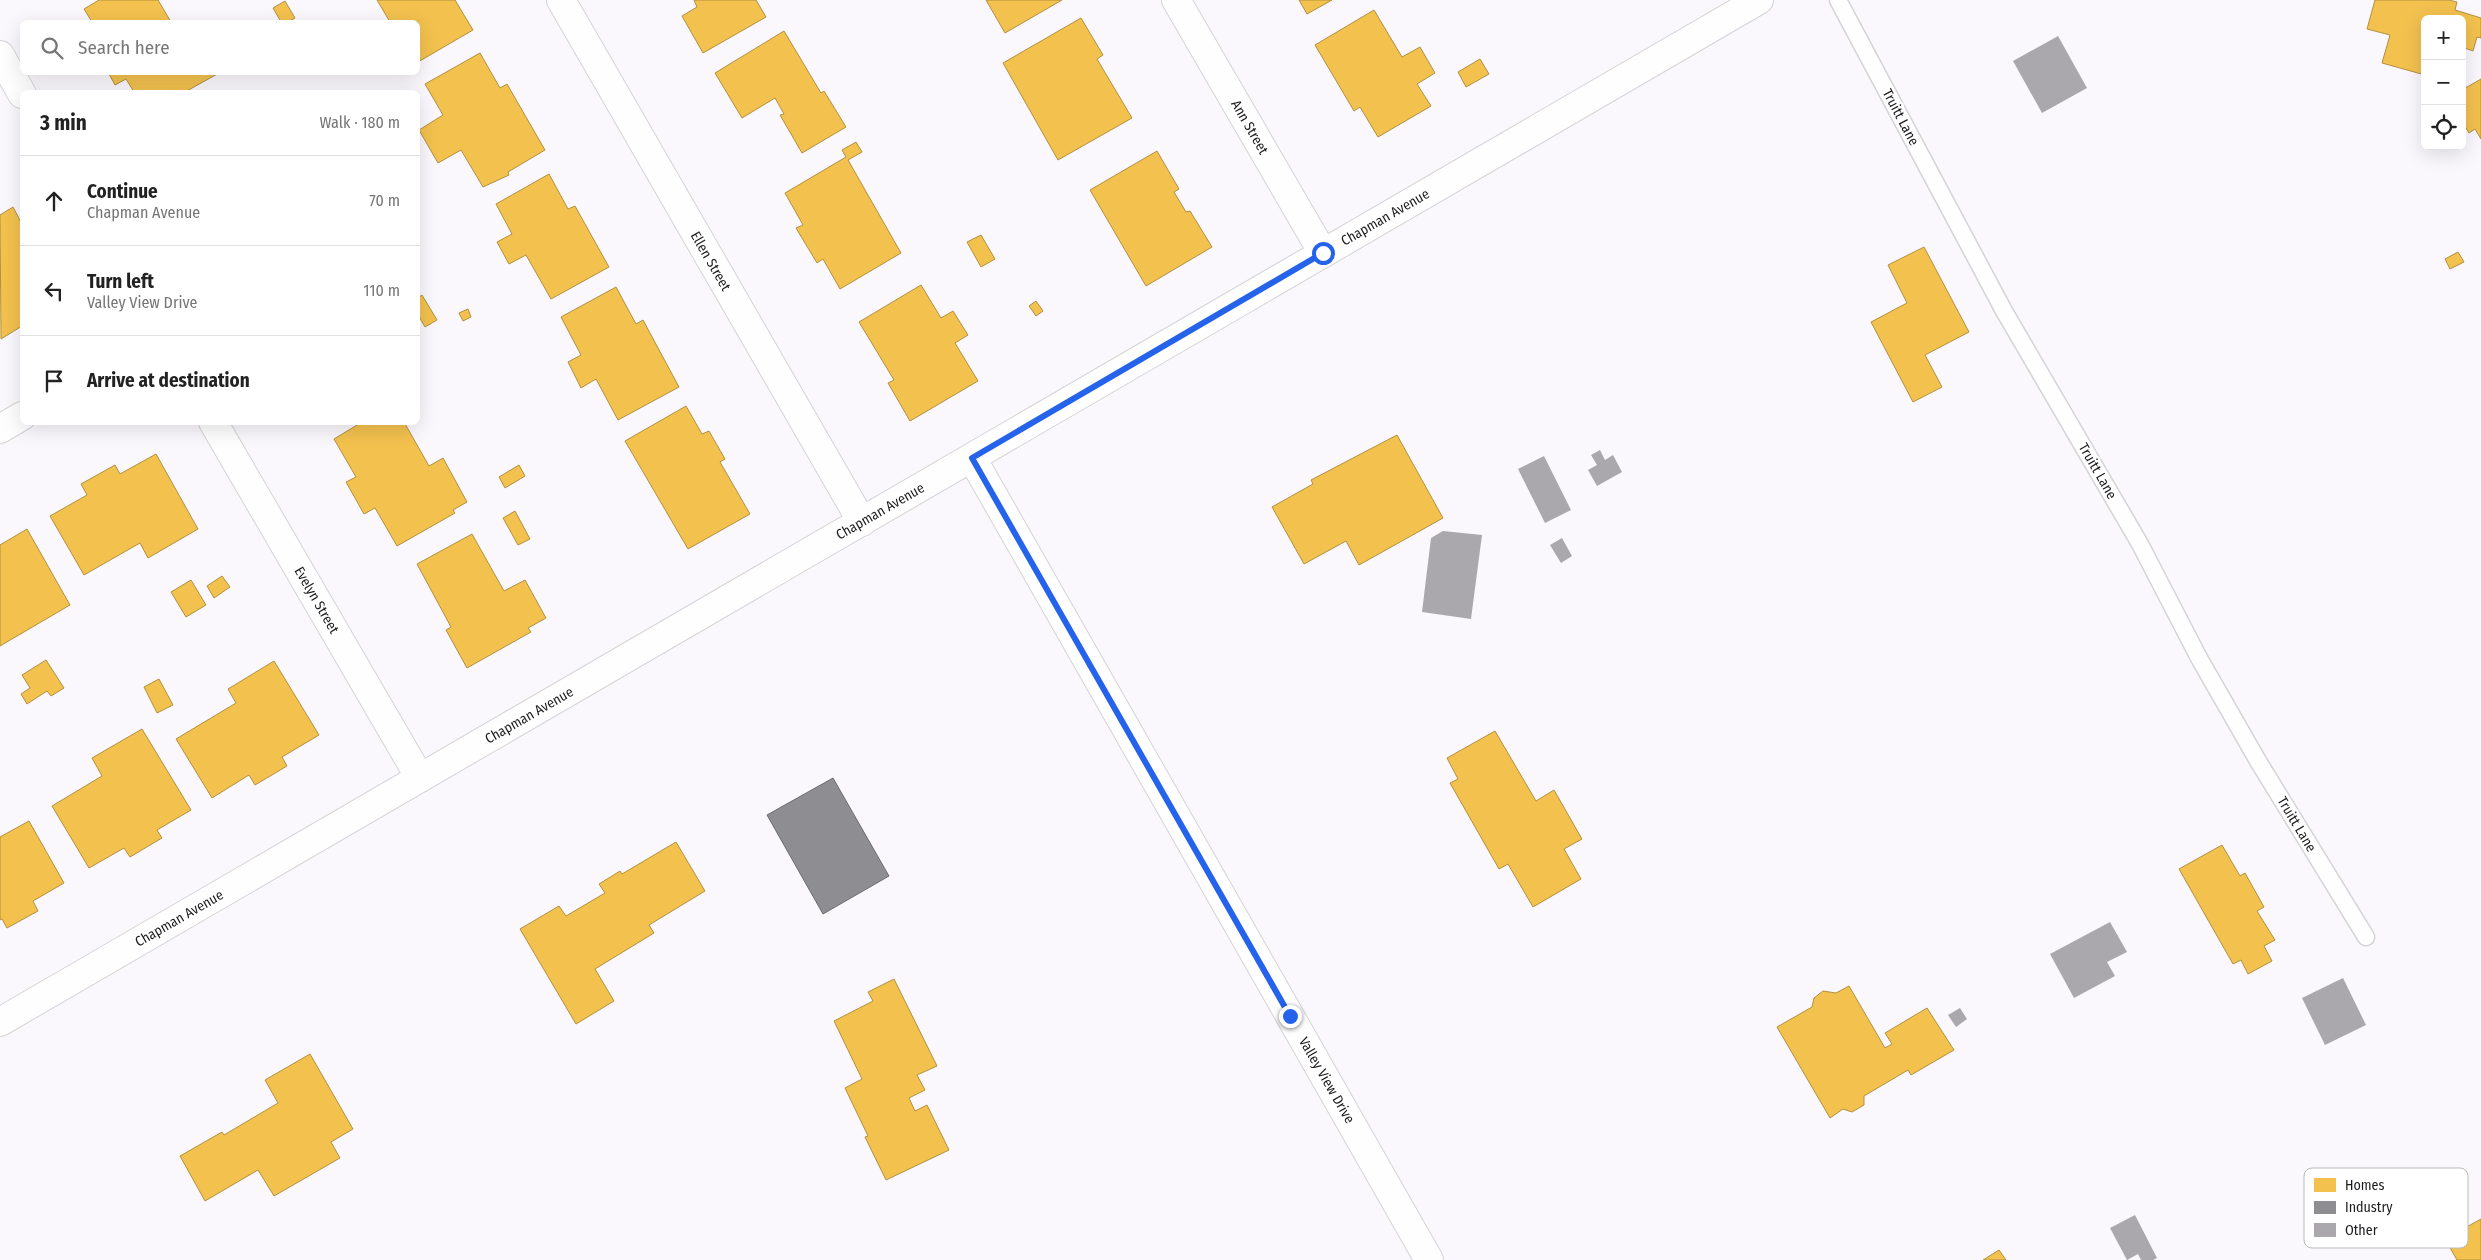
<!DOCTYPE html>
<meta charset="utf-8">
<style>
body{margin:0;font-family:"Fira Sans Condensed",sans-serif;background:#f2f2f2;color:#222}
.controls{position:absolute;right:15px;top:15px;display:grid;overflow:hidden;border-radius:8px;box-shadow:0 5px 20px #0002}
.controls button{width:45px;height:45px;display:grid;place-items:center;padding:0;border:0;border-bottom:1px solid #e0e0e0;background:#fff;color:#222;font:25px sans-serif}
.stop{position:absolute;width:15px;height:15px;margin:-11px;border:4px solid #2563eb;border-radius:50%;background:#fff}
.stop.end{background:#2563eb;border-color:#fff;box-shadow:0 1px 5px #0008}
.list{margin:0;padding:0;list-style:none}
h2{display:flex;justify-content:space-between;align-items:center;height:65px;margin:0;padding:0 20px;font-size:21px}
h2 small{font-size:16px;font-weight:400;color:#767676}
.list li{display:grid;grid-template-columns:32px 1fr auto;gap:15px;align-items:center;box-sizing:border-box;height:90px;padding:0 20px;border-top:1px solid #e0e0e0}
.list b{display:block;font-size:19px;white-space:nowrap}
.list p{margin:0;font-size:16px;white-space:nowrap;color:#767676}
.list em{font-size:16px;font-style:normal;color:#767676}
.icon{flex:none;width:28px;height:28px;fill:none;stroke:currentColor;stroke-width:2;stroke-linecap:round;stroke-linejoin:round}
.map{position:relative;flex:none;width:2481px;height:1260px;overflow:hidden}
.search{position:absolute;background:#fff;box-shadow:0 5px 20px #0002;left:20px;top:20px;width:400px;height:55px;display:flex;align-items:center;gap:12px;box-sizing:border-box;padding:0 18px;border-radius:8px;color:#767676;font-size:19px}
.panel{position:absolute;background:#fff;box-shadow:0 5px 20px #0002;left:20px;top:90px;width:400px;height:335px;border-radius:8px}
.map>svg:first-child{display:block}
</style>
<div class="map">
<svg width="2481" height="1260" viewBox="0 0 2481 1260">
<rect width="100%" height="100%" fill="#faf8fc"/>
<path fill="#f2c14e" stroke="#b29040" d="M99,0H158L171,22H92L84,9Z
M377,0H455L473,30L418,62V22H390Z
M694,0H756L766,17L703,53L682,16L697,7Z
M986,0H1062L1005,33Z
M1299,0H1332L1307,14Z
M2375,0H2449L2457,2L2455,10L2481,18V38L2477,37L2473,51L2462,47V19H2425V75L2382,63L2390,35L2367,29Z
M285,1L295,18L288,22H281L273,8Z
M1374,10L1402,57L1420,47L1435,73L1417,84L1431,106L1378,137L1360,107L1354,111L1315,45Z
M1081,18L1103,55L1097,59L1132,118L1058,160L1003,63Z
M784,31L821,93L824,91L846,127L802,153L780,115L784,114L775,98L742,118L715,73Z
M480,53L500,88L507,84L545,150L508,172L509,175L483,187L461,150L438,163L419,130L443,115L425,84Z
M1480,59L1489,74L1466,87L1458,72Z
M108,72H218L219,73L185,92H134L126,79L115,85Z
M2481,79V139L2475,129L2469,133L2462,121V90Z
M856,142L862,152L848,160L901,253L840,289L823,259L817,263L796,228L803,225L785,193L846,157L842,150Z
M1157,151L1179,189L1174,192L1186,212L1190,211L1212,247L1146,286L1090,190Z
M549,174L568,209L575,206L609,267L551,299L526,255L509,264L497,242L512,234L496,204Z
M13,207L22,224V326L1,339L0,215Z
M981,235L995,259L981,267L967,242Z
M1924,247L1969,332L1925,355L1942,387L1913,402L1871,322L1907,303L1888,265Z
M2458,252L2464,262L2450,269L2445,259Z
M921,285L941,318L953,311L968,335L955,343L978,381L910,421L888,383L894,380L859,322Z
M616,287L636,324L643,320L679,387L618,420L596,379L581,388L568,362L581,355L561,317Z
M422,295L437,320L425,327L418,315V298Z
M1036,301L1043,311L1036,316L1029,306Z
M468,309L471,317L463,321L459,313Z
M686,406L702,434L709,431L725,459L720,462L750,514L688,549L625,441Z
M362,422H404L429,466L443,458L467,502L453,510L455,513L397,546L375,508L364,514L346,482L356,477L334,439Z
M1397,435L1443,518L1359,565L1346,541L1304,564L1272,507L1313,484L1311,480Z
M156,454L198,529L148,558L140,543L84,575L50,516L87,495L81,484L115,465L120,474Z
M519,465L525,476L505,488L499,477Z
M515,511L530,539L518,545L503,518Z
M27,529L70,605L0,646V545Z
M472,534L504,591L525,580L546,618L528,628L531,632L467,668L446,630L451,627L417,564Z
M222,576L230,587L214,598L207,586Z
M191,580L206,605L186,617L171,592Z
M46,660L64,688L51,696L47,691L27,704L21,694L30,688L22,675Z
M274,661L319,735L282,757L287,766L255,785L249,775L212,798L176,739L236,703L228,689Z
M159,679L173,705L157,713L144,687Z
M142,729L191,810L157,830L162,838L130,857L124,848L89,868L52,806L102,776L92,758Z
M1495,731L1536,801L1554,790L1582,839L1564,849L1581,879L1533,907L1508,864L1499,869L1450,783L1458,779L1447,758Z
M29,821L64,883L33,901L38,911L7,928L2,919L0,920V837Z
M676,842L705,891L649,925L654,933L595,969L614,1001L576,1024L520,929L559,906L566,916L605,893L599,884L620,871L622,874Z
M2222,845L2240,876L2245,873L2264,907L2257,911L2275,940L2264,946L2272,961L2248,974L2241,960L2233,964L2179,869Z
M894,979L937,1066L917,1075L925,1090L909,1098L915,1111L927,1105L949,1150L886,1180L865,1137L868,1136L845,1088L862,1079L834,1021L873,1001L868,992Z
M1849,986L1885,1048L1892,1044L1885,1033L1927,1008L1954,1050L1911,1075L1908,1070L1864,1096V1105L1852,1112L1843,1109L1830,1118L1777,1027L1812,1007L1814,998L1823,991L1836,993Z
M310,1054L353,1129L331,1142L340,1158L274,1196L258,1170L205,1201L180,1156L222,1132L224,1135L278,1103L265,1080Z
M2481,1219V1260H2457L2445,1239Z
M1999,1250L2006,1260H1983Z"/>
<path fill="#8d8d92" stroke="#6c6b70" d="M833,778L889,876L823,914L767,815Z"/>
<path fill="#aaa8ac" d="M2058,36L2087,88L2042,113L2013,61Z
M1600,450L1605,460L1613,455L1622,472L1597,486L1588,470L1597,465L1591,455Z
M1544,456L1571,510L1545,523L1518,469Z
M1443,531L1482,535L1471,619L1422,612L1431,538Z
M1562,538L1572,556L1561,563L1550,545Z
M2110,922L2127,952L2107,962L2115,976L2074,998L2050,954Z
M2343,978L2366,1025L2325,1045L2302,998Z
M1960,1008L1967,1019L1956,1027L1948,1015Z
M2135,1215L2157,1258L2153,1260H2141L2138,1254L2127,1260L2110,1228Z"/>
<g fill="none" stroke-linecap="round" stroke-linejoin="round">
<g stroke="#d4d3d6" stroke-width="19">
<path id="lane" d="M1838,0L2004,311L2140,544L2199,658L2258,761L2366,937"/>
</g>
<g stroke="#d4d3d6" stroke-width="30">
<path id="street" d="M561,0L862,522
M1176,0L1323,253
M0,55L22,94
M213,422L420,778
M0,429L22,416
M972,458L1429,1260"/>
</g>
<g stroke="#d4d3d6" stroke-width="30">
<path id="secondary" d="M0,1022L1759,0"/>
</g>
<use href="#lane" stroke="#fefeff" stroke-width="16"/>
<use href="#street" stroke="#fefeff" stroke-width="28"/>
<use href="#secondary" stroke="#fefeff" stroke-width="28"/>
</g>
<g fill="none" stroke-linecap="round" stroke-linejoin="round">
<path stroke="#2563eb" stroke-width="6" d="M1290,1016L972,458L1323,253"/>
</g>
<g text-anchor="middle" stroke-width="5" stroke-linejoin="round" paint-order="stroke">
<g font-size="14" fill="#1e1c1f" stroke="#fff">
<text transform="translate(1901 117) rotate(62)" y="5">Truitt Lane</text>
<text transform="translate(1250 127) rotate(60)" y="5">Ann Street</text>
<text transform="translate(1385 217) rotate(-30)" y="5">Chapman Avenue</text>
<text transform="translate(711 261) rotate(60)" y="5">Ellen Street</text>
<text transform="translate(2098 471) rotate(60)" y="5">Truitt Lane</text>
<text transform="translate(880 511) rotate(-30)" y="5">Chapman Avenue</text>
<text transform="translate(317 600) rotate(60)" y="5">Evelyn Street</text>
<text transform="translate(529 715) rotate(-30)" y="5">Chapman Avenue</text>
<text transform="translate(2297 824) rotate(59)" y="5">Truitt Lane</text>
<text transform="translate(179 918) rotate(-30)" y="5">Chapman Avenue</text>
<text transform="translate(1327 1080) rotate(60)" y="5">Valley View Drive</text>
</g>
</g>
<rect x="2304" y="1168" width="164" height="80" rx="8" fill="#fff" stroke="#bcbbbc" stroke-width="1"/>
<rect x="2314" y="1178" width="22" height="14" fill="#f2c14e"/>
<rect x="2314" y="1201" width="22" height="13" fill="#8d8d92"/>
<rect x="2314" y="1223" width="22" height="14" fill="#aaa8ac"/>
<g font-size="14" fill="#1e1c1f">
<text x="2345" y="1190">Homes</text>
<text x="2345" y="1212">Industry</text>
<text x="2345" y="1235">Other</text>
</g>
</svg>
<div class="controls">
<button>+</button>
<button>−</button>
<button><svg class="icon" aria-label="locate" viewBox="0 0 24 24"><circle cx="12" cy="12" r="6"/><path d="M12 2v4M12 18v4M2 12h4M18 12h4"/></svg></button>
</div>
<div class="stop" style="left:1323px;top:253px"></div>
<div class="stop end" style="left:1290px;top:1016px"></div>
<div class="search"><svg class="icon" aria-label="search" viewBox="0 0 24 24"><circle cx="10" cy="10" r="6"/><path d="M15 15l6 6"/></svg>Search here</div>
<section class="panel">
<h2>3 min<small>Walk · 180 m</small></h2>
<ul class="list">
<li><svg class="icon" aria-label="ahead" viewBox="0 0 24 24"><path d="M12 20V5M6 11l6-6 6 6"/></svg><div><b>Continue</b><p>Chapman Avenue</p></div><em>70 m</em></li>
<li><svg class="icon" aria-label="left" viewBox="0 0 24 24"><path d="M17 20v-9H6M10 6l-5 5 5 5"/></svg><div><b>Turn left</b><p>Valley View Drive</p></div><em>110 m</em></li>
<li><svg class="icon" aria-label="arrive" viewBox="0 0 24 24"><path d="M6 21V4h12l-3 4 3 4H6"/></svg><div><b>Arrive at destination</b></div></li>
</ul>
</section>
</div>
